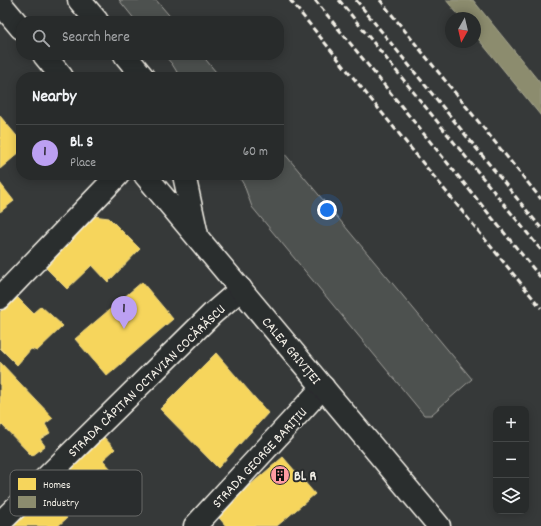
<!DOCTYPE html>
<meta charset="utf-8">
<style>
body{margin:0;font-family:Dekko,sans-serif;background:#303333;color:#f1f3f6}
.controls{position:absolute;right:12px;bottom:12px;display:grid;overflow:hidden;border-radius:8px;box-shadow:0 2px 10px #0003}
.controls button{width:36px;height:36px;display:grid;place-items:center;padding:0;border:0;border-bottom:1px solid #444747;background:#282b2b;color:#f1f3f6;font:20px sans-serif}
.compass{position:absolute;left:445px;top:12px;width:36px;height:36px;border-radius:50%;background:#282b2b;box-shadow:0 2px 10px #0003;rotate:188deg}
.you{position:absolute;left:327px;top:210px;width:14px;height:14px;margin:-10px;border:3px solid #fff;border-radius:50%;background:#1a73e8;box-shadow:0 0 0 6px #1a73e833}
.badge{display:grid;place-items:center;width:26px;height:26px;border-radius:50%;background:#bca0f2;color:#111;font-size:13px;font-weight:700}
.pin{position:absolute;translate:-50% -33px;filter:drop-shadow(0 1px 2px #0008)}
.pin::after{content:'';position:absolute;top:21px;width:14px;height:12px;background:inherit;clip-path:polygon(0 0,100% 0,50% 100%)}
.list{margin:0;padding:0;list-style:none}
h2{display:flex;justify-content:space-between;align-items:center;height:52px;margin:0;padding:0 16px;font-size:17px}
h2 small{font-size:13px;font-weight:400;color:#a5a7a9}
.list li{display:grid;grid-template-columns:26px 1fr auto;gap:12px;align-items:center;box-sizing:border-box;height:56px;padding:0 16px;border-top:1px solid #444747}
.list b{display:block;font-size:15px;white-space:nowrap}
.list p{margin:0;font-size:13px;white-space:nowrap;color:#a5a7a9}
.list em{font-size:13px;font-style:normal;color:#a5a7a9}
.icon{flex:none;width:22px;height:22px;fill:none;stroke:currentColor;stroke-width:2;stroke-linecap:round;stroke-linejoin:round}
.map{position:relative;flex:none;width:541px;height:526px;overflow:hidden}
.search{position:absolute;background:#282b2b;box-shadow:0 2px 10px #0003;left:16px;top:16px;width:268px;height:44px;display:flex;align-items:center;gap:10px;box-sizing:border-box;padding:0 14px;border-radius:16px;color:#a5a7a9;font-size:15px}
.panel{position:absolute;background:#282b2b;box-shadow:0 2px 10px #0003;left:16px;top:72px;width:268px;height:108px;border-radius:16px}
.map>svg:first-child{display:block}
</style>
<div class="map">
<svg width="541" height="526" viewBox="0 0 541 526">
<rect width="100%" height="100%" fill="#363939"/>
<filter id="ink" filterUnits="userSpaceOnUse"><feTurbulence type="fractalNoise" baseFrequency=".025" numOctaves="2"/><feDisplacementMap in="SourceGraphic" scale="8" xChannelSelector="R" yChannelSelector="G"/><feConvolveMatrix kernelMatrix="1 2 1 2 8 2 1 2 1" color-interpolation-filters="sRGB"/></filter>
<g filter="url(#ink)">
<path fill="#4e514f" stroke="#a1a19c" d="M119,0H156L174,21H136Z
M164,55H202L220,77H180L172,64Z
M279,147L472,379L431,415H424L252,207L244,185L238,175H279Z"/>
<path fill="#f6d55c" stroke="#f5dd86" d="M0,116L21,141V151L0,169Z
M0,183L14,201L0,212Z
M93,216L109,218L140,249L108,282L92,265L67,289L44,266Z
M142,282L173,319L107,376L75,339Z
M16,296L33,313L41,306L63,326L37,351L31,349L17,365L0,348V312Z
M216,353L268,413L218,468L160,409Z
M0,362L53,418L45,424L50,433L40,439L45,446L32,456L2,425L0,427Z
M101,434L115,449L103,460L111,469L71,507L49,484Z
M283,457L315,494L277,526H226L216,514Z
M42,492L67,518L58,526H7Z"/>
<path fill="#8c8c6e" stroke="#abaa93" d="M446,0H473L541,84V116L475,35V18H461Z"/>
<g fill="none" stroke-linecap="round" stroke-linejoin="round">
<g stroke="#f4f1e8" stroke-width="25">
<path id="street" d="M0,298L118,175
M0,523L212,314L241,289
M195,526L323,387"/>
</g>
<g stroke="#f4f1e8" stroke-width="25">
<path id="primary" d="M79,0L97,21
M0,3L21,28
M44,55L62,77
M125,55L143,77
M145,175L439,526
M184,175L197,235"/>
</g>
<use href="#street" stroke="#2a2d2e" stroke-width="22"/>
<use href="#primary" stroke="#2a2d2e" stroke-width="22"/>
<path stroke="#f4f1e8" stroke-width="3" stroke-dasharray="6 3" stroke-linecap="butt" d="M290,0L541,308
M315,0L541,278
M339,0L541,250
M356,0L541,228
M380,0L541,199"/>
</g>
</g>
<defs>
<g id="building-disc" transform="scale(1)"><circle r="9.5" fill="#ff9aa2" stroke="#2a2d2e"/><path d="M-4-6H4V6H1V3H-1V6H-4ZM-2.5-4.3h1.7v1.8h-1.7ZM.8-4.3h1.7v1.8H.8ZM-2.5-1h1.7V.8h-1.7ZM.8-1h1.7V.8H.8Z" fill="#111"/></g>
</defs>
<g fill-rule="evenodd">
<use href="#building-disc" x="280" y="475"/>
</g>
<g text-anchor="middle" stroke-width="4" stroke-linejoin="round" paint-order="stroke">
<g font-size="14" fill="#f4f1e8" stroke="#2a2d2e">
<text transform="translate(292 350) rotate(50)" y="5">CALEA GRIVIȚEI</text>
<text transform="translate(146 380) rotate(-44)" y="5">STRADA CĂPITAN OCTAVIAN COCĂRĂSCU</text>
<text transform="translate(259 457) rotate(-47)" y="5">STRADA GEORGE BARIȚIU</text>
</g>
<g font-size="14" font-weight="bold" fill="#f4f1e8" stroke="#2a2d2e" text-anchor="start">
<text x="294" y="480">Bl. R</text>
</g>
</g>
<rect x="10" y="470" width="132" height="46" rx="6" fill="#2a2d2e" stroke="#676866" stroke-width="1"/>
<rect x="18" y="478" width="18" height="12" fill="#f6d55c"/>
<rect x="18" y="496" width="18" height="12" fill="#8c8c6e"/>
<g font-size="11" fill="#f4f1e8">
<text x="43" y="488">Homes</text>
<text x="43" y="506">Industry</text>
</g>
</svg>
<div class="controls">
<button>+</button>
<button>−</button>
<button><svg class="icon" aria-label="layers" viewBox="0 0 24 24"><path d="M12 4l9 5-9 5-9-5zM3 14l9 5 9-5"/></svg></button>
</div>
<svg class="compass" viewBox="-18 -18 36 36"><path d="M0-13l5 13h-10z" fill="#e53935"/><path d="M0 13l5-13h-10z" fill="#a5a7a9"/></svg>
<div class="you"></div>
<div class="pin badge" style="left:124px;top:329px">1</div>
<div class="search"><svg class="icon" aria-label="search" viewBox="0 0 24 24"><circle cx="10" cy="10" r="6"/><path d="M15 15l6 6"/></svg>Search here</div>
<section class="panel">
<h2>Nearby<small></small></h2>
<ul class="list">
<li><span class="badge">1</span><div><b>Bl. S</b><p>Place</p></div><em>60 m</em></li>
</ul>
</section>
</div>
